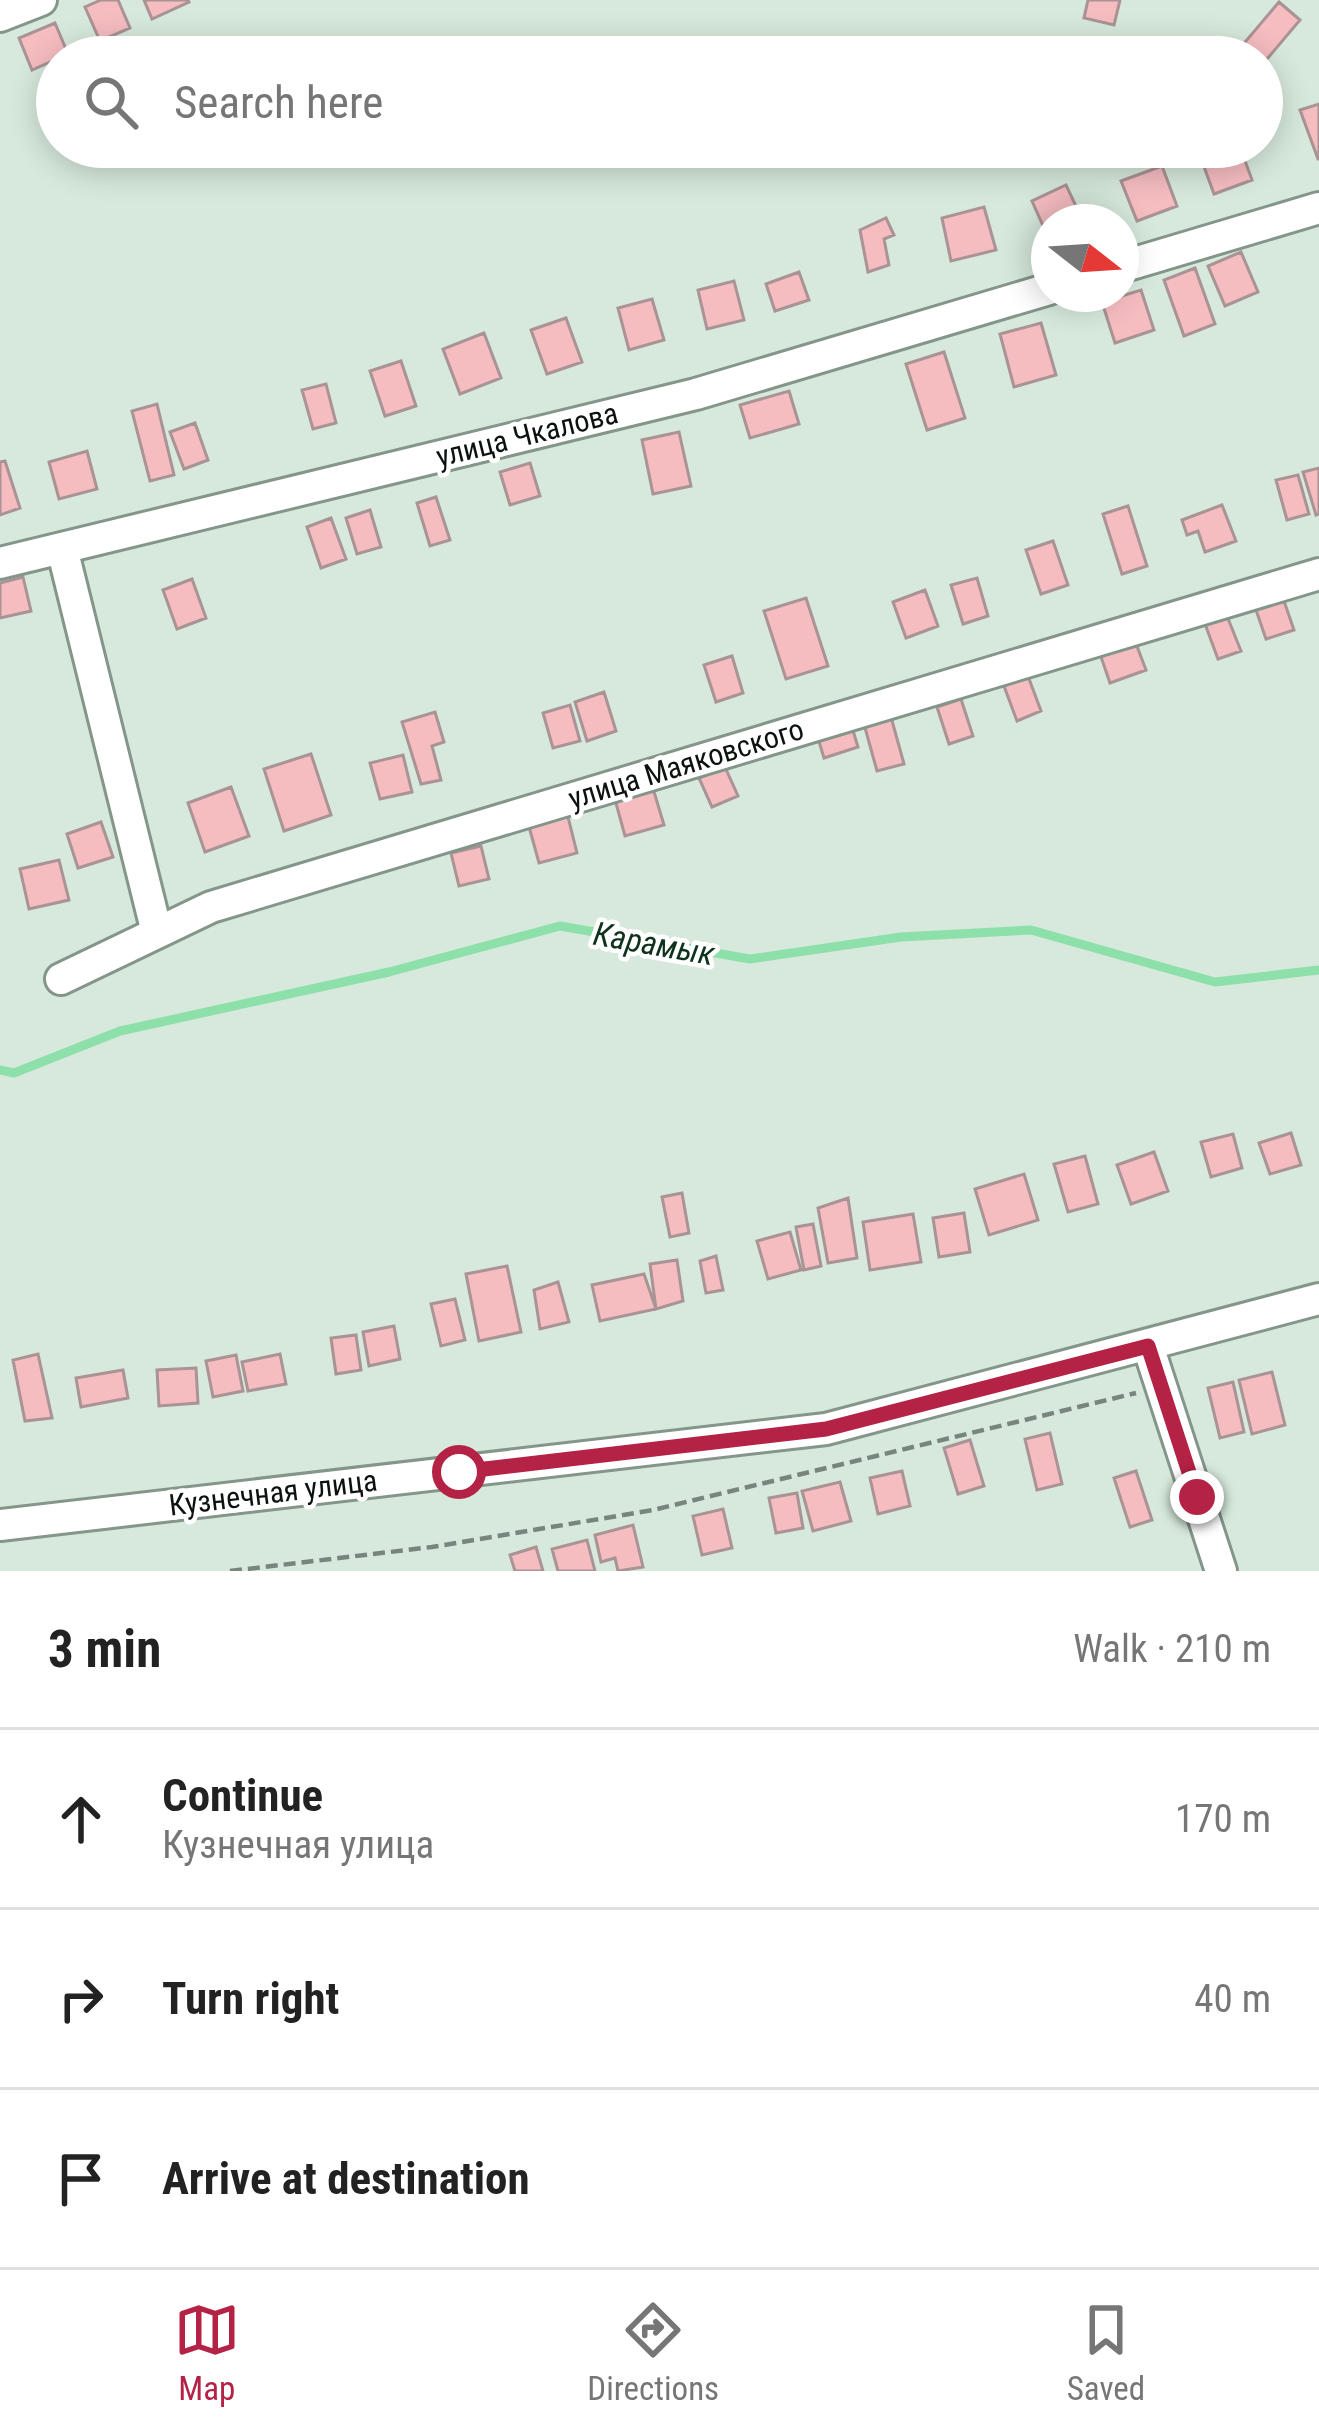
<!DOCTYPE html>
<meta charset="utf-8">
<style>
body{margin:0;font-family:"Roboto Condensed",sans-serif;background:#f6f6f6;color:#222}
.compass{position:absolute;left:1031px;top:204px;width:108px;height:108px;border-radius:50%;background:#fff;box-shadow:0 6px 30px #0003;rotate:107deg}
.stop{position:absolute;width:36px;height:36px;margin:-27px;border:9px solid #b42245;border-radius:50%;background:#fff}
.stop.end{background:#b42245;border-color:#fff;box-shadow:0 3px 12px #0008}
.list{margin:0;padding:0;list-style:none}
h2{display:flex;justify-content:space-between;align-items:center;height:156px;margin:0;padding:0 48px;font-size:51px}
h2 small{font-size:39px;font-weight:400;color:#767676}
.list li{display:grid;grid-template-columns:78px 1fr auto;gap:36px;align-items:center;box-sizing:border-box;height:180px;padding:0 48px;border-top:3px solid #e0e0e0}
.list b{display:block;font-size:45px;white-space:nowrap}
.list p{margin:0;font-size:39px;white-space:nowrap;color:#767676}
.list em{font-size:39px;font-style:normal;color:#767676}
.icon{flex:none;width:66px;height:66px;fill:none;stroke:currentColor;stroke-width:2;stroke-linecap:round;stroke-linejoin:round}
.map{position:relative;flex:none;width:1319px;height:1571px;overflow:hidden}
.search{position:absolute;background:#fff;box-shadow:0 6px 30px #0003;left:36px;right:36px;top:36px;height:132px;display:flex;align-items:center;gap:30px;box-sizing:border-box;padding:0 42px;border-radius:66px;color:#767676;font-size:45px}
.sheet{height:696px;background:#fff}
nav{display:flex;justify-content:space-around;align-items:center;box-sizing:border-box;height:168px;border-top:3px solid #e0e0e0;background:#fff;font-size:33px;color:#767676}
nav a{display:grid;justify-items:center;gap:6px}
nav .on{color:#b42245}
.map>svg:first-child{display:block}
</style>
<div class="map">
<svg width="1319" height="1571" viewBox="0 0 1319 1571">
<rect width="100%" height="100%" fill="#d7e9dc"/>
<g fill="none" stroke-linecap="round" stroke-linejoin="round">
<path stroke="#8ee0aa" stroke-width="9" d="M0,1070L14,1073L120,1031L389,972L560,926L750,959L901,937L1031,930L1215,982L1319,970"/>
</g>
<path fill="#f6bdc1" stroke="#a99394" stroke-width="3" d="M101,0H118L130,28L100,41L85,7Z
M144,0H188L189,2L152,19Z
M1088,0H1120L1114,25L1084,18Z
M1279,2L1300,20L1262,65V57H1251L1240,48Z
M55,23L68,54L32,70L19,38Z
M1319,104V159H1318L1300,110Z
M1217,147H1240L1252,180L1214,194L1199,153Z
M1162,166L1177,206L1137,221L1121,181Z
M1066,185L1083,221L1049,222L1048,237L1032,201Z
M984,207L996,250L951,261L942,218Z
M886,218L894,235L884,239L889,265L868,272L860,230Z
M1241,252L1258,292L1225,306L1208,266Z
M1195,268L1215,324L1184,336L1164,280Z
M799,272L809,300L775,311L766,284Z
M734,281L744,320L707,329L698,290Z
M1141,290L1154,330L1115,343L1102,302Z
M652,299L664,340L629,350L618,308Z
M566,318L582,362L547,374L531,330Z
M1041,323L1056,375L1014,387L1000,334Z
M484,333L501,378L460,394L443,349Z
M944,352L965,418L927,430L906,364Z
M401,361L416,406L385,416L370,371Z
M326,384L336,423L313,429L302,390Z
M789,391L799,424L750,438L740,405Z
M157,404L174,475L150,481L132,411Z
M195,423L208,460L184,469L170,432Z
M679,432L691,486L653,494L642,440Z
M87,451L97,489L59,499L49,462Z
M5,461L20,508L0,515V462Z
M530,463L540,496L510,505L500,472Z
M1319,468V514L1316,515L1303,472Z
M1298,475L1309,514L1287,520L1276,480Z
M436,497L450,540L430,546L417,503Z
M1222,505L1236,541L1205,552L1198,531L1187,535L1182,520Z
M1128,506L1147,566L1122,574L1103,514Z
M370,510L381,547L357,554L346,518Z
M331,518L346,559L321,568L307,527Z
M1053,541L1068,585L1041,594L1026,550Z
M23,577L31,611L0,618V583Z
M977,578L988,616L963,624L951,585Z
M192,579L206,618L177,629L163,590Z
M925,590L938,626L906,638L893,602Z
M806,598L828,666L786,679L764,611Z
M1284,601L1294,630L1266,639L1256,610Z
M1227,616L1241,651L1218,659L1205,624Z
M1135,641L1146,670L1110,683L1100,654Z
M732,656L743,693L716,702L704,665Z
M1028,676L1041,711L1017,721L1004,686Z
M604,692L616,731L587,741L575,702Z
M961,699L973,736L949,744L937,707Z
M570,705L580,741L553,748L543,713Z
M435,712L444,742L432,746L441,780L421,784L402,722Z
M891,717L904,764L877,771L864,724Z
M851,724L858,747L824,758L817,735Z
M311,754L331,815L284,831L264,769Z
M403,755L412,792L380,799L370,763Z
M725,767L738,796L712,807L699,778Z
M652,785L664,825L625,836L614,796Z
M231,787L249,836L205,852L188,803Z
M567,813L577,853L539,863L528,823Z
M101,822L113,857L78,868L67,834Z
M481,846L489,879L459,886L451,853Z
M59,860L69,900L29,909L20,869Z
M1291,1133L1301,1165L1270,1174L1259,1143Z
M1233,1134L1242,1168L1211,1177L1201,1142Z
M1154,1152L1168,1191L1131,1204L1117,1165Z
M1085,1156L1098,1204L1068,1212L1054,1164Z
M1024,1174L1038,1220L989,1235L975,1189Z
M682,1193L689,1233L670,1237L662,1197Z
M848,1198L857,1258L828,1263L818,1208Z
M964,1213L970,1252L939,1257L933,1218Z
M913,1214L921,1262L870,1270L863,1222Z
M813,1224L821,1266L804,1270L796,1227Z
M790,1232L801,1270L768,1279L757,1241Z
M716,1256L723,1290L706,1293L700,1261Z
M677,1260L683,1301L656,1309L650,1264Z
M507,1266L521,1332L479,1341L466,1274Z
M644,1274L656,1309L600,1321L592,1285Z
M558,1282L569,1322L540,1329L534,1290Z
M455,1299L465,1340L441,1346L431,1304Z
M394,1326L400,1359L369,1366L363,1332Z
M356,1335L361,1370L336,1374L331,1338Z
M38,1354L52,1418L25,1421L13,1360Z
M280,1354L286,1384L248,1391L242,1362Z
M236,1355L243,1391L213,1397L206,1361Z
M196,1368L198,1403L159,1406L157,1370Z
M123,1370L128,1398L81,1407L76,1378Z
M1272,1372L1285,1425L1252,1434L1239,1380Z
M1233,1382L1244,1432L1220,1438L1208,1388Z
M1050,1433L1062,1484L1037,1490L1025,1439Z
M970,1440L984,1486L958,1494L944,1448Z
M902,1471L910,1506L878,1514L870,1478Z
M1136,1471L1152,1520L1130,1527L1114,1478Z
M840,1482L851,1521L813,1531L802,1491Z
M797,1493L803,1528L776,1533L769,1498Z
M723,1509L732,1548L702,1555L693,1516Z
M633,1525L643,1567L618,1571L615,1558L601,1562L595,1535Z
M587,1540L595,1571H558L552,1549Z
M536,1547L543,1571H515L510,1555Z"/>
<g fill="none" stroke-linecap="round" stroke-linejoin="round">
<g stroke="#849589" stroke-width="36">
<path id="street" d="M0,16L41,0
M1121,267L1319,208
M62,548L157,933
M0,563L696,394L1049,289
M61,979L211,907L1319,574
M1148,1346L1221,1571
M0,1525L826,1429L1319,1299"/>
</g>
<path stroke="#78857c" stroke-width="4.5" stroke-dasharray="12 6" stroke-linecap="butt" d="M230,1571L432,1547L653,1510L1136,1393"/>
<use href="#street" stroke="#fff" stroke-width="30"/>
</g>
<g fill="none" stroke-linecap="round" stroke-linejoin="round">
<path stroke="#b42245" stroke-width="15" d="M459,1472L826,1429L1148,1346L1197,1497"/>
</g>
<g text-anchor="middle" stroke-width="9" stroke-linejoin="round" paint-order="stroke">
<g font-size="30" fill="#0c130e" stroke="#fff">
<text transform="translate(527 435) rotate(-14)" y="10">улица Чкалова</text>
<text transform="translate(686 764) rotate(-17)" y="10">улица Маяковского</text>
<text transform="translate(273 1493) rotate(-7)" y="10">Кузнечная улица</text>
</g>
<g font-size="33" font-style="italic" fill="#0f321d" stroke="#fff">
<text transform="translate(654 943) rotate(10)" y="12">Карамык</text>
</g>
</g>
</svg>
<svg class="compass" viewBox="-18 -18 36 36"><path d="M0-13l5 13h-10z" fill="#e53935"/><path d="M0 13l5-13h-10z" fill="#767676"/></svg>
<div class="stop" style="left:459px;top:1472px"></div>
<div class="stop end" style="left:1197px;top:1497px"></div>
<div class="search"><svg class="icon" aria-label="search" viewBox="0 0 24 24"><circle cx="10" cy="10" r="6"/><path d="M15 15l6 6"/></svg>Search here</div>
</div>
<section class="sheet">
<h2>3 min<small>Walk · 210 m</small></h2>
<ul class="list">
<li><svg class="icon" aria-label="ahead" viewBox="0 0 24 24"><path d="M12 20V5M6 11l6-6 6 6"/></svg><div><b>Continue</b><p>Кузнечная улица</p></div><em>170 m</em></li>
<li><svg class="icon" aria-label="right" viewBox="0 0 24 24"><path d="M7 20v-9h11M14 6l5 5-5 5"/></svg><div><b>Turn right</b></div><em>40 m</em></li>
<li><svg class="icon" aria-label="arrive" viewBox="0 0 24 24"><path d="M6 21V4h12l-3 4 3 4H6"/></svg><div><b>Arrive at destination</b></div></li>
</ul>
</section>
<nav>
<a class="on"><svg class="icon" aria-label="map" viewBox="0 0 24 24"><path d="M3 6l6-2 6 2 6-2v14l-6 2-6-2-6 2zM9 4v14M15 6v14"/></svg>Map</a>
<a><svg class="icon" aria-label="directions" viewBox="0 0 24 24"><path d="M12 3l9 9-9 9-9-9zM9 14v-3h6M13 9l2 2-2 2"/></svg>Directions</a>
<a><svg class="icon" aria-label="saved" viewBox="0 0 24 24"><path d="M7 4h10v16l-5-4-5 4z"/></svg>Saved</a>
</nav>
